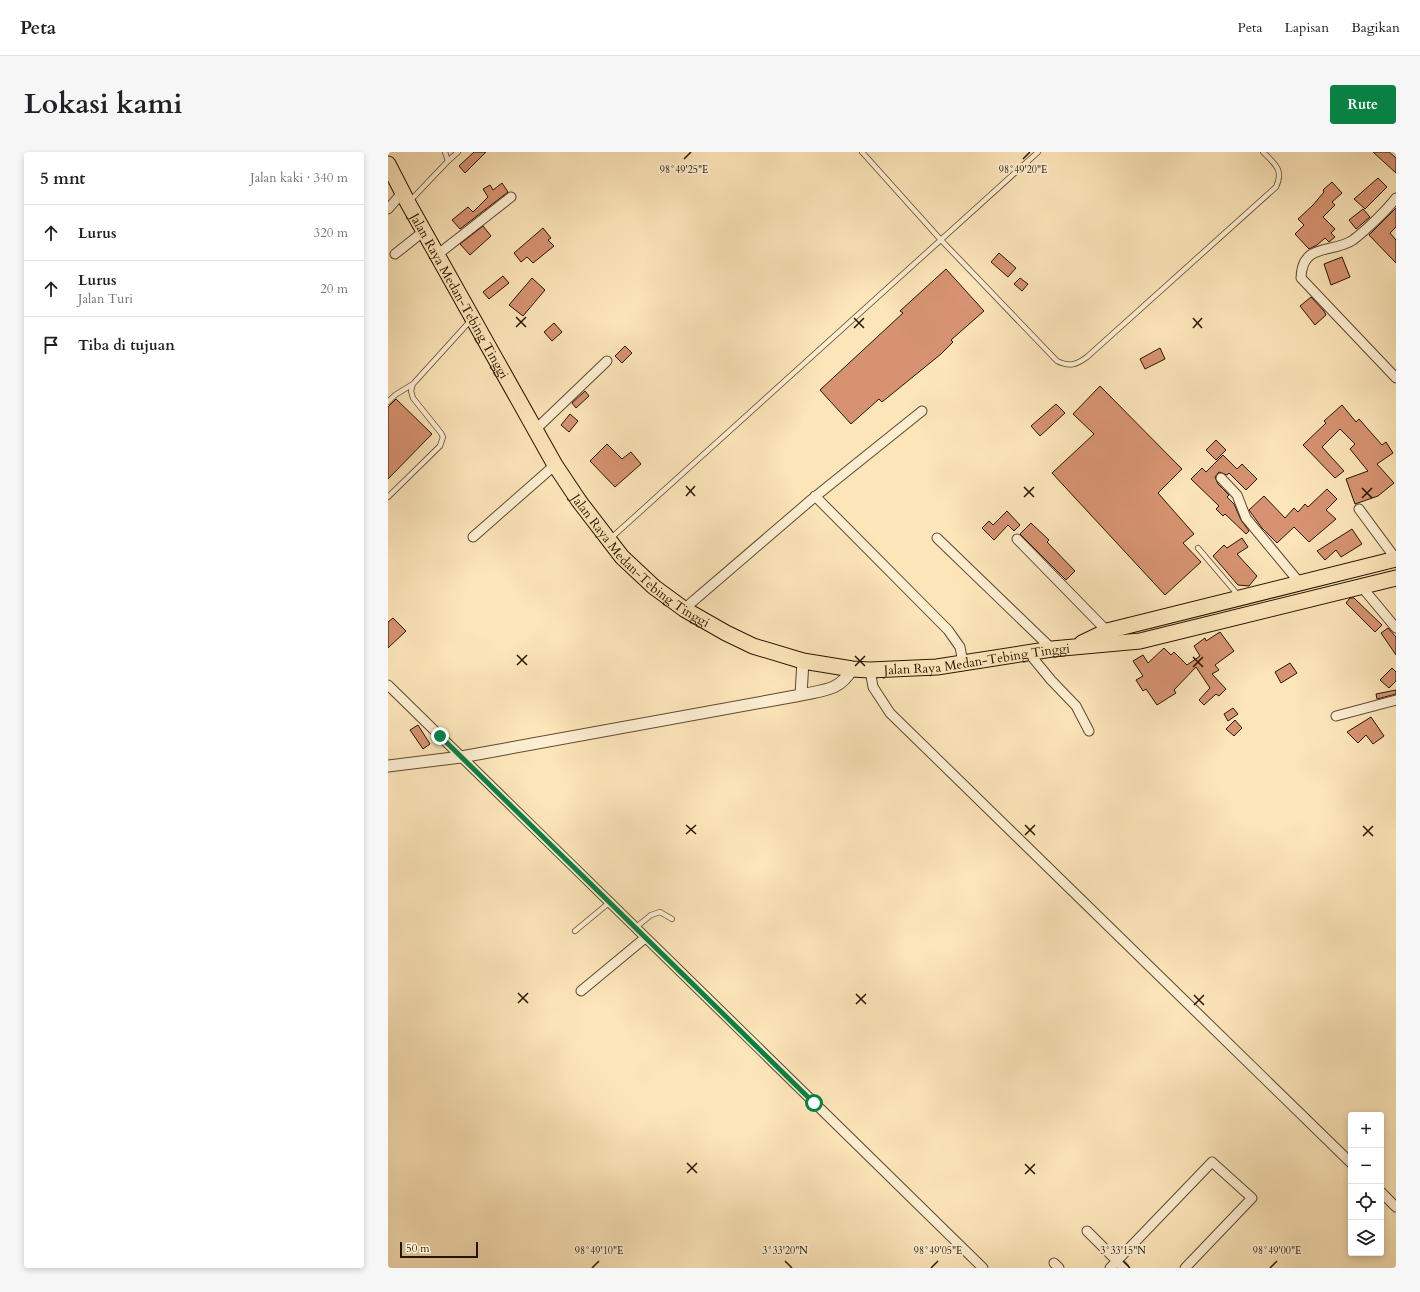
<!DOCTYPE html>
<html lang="id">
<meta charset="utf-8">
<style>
body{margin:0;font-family:Cardo,serif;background:#f6f6f6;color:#202124}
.controls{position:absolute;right:12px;bottom:12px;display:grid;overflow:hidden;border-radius:4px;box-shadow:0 2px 6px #0003}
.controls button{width:36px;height:36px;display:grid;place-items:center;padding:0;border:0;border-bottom:1px solid #e0e0e0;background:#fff;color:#202124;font:20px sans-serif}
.scale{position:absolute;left:12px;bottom:10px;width:78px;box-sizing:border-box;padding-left:4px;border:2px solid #261500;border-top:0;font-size:11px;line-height:14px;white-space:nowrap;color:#261500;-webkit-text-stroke:3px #fdeed2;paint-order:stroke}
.stop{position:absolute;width:12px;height:12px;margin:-9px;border:3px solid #0b8043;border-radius:50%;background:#fff}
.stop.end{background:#0b8043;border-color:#fff;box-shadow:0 1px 4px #0008}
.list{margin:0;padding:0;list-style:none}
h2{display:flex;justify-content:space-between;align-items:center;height:52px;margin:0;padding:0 16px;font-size:17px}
h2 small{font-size:13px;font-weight:400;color:#757577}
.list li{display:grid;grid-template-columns:26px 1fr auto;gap:12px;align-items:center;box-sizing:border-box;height:56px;padding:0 16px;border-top:1px solid #e0e0e0}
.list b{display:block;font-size:15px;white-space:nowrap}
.list p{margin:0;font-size:13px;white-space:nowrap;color:#757577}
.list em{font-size:13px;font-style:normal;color:#757577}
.icon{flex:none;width:22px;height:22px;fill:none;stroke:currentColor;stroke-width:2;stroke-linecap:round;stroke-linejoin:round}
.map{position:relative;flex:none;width:1008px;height:1116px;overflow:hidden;border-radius:4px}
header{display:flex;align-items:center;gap:24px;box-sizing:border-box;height:56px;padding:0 20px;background:#fff;border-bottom:1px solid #e0e0e0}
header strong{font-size:19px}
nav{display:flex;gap:22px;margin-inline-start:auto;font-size:14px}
.intro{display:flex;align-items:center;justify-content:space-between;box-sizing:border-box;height:96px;padding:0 24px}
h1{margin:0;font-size:28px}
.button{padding:10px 18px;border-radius:4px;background:#0b8043;color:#fff;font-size:14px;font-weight:700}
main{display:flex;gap:24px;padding:0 24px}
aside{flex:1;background:#fff;border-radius:4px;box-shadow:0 2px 6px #0003}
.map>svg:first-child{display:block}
</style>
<header>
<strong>Peta</strong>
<nav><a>Peta</a><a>Lapisan</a><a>Bagikan</a></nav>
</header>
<div class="intro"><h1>Lokasi kami</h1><a class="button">Rute</a></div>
<main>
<aside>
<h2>5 mnt<small>Jalan kaki · 340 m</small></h2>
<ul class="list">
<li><svg class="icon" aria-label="ahead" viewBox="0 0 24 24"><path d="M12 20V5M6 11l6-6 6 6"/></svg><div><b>Lurus</b></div><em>320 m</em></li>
<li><svg class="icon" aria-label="ahead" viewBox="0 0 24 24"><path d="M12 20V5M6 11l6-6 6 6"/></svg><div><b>Lurus</b><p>Jalan Turi</p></div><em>20 m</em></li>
<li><svg class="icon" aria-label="arrive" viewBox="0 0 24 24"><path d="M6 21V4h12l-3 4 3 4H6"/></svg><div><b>Tiba di tujuan</b></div></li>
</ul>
</aside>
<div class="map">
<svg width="1008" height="1116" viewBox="0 0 1008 1116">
<rect width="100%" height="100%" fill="#fce5b9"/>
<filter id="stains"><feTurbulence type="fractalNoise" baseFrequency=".005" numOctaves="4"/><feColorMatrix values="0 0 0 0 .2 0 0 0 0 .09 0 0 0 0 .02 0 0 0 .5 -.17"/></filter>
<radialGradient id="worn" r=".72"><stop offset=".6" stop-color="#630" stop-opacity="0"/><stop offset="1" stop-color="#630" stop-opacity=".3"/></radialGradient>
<path fill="#d79371" stroke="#261500" d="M86,0H98L77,21L71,14Z
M985,0H1001L1008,6V21Z
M990,26L999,35L977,57L966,47Z
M944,30L954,41L944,50L947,53L935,65L947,77L943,81L947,85L941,90L937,86L929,93L921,97L907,82L916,73L910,67L925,53L936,40L935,38Z
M114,31L120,40L72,77L64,68L80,55L85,60L100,45L95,37L102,33L105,38Z
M1008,56V75L1002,81L1008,88V111L981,83Z
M975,57L982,65L968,77L961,68Z
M95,74L103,84L82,103L72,92Z
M155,76L163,86L160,88L166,94L145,111L139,105L133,110L126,101Z
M611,101L628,116L620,125L603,110Z
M954,105L962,125L943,133L936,112Z
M558,117L596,159L563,188L565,190L553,202L494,250L491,247L463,272L432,238L515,161L512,159Z
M115,124L121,131L101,147L95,140Z
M144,126L157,138L135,164L121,153Z
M632,126L640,132L634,139L626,132Z
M923,145L936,159L938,163L927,173L912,154Z
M166,171L174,180L164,189L156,180Z
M237,194L244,201L234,211L227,204Z
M772,196L777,207L757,217L752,207Z
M712,234L794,317L770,341L806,382L795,391L813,410L777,443L664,321L706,282L685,262Z
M197,239L201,244L188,256L184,251Z
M8,247L44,282L0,327V255Z
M668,252L677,261L652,284L643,274Z
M954,253L968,270L971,267L994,293L998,290L1005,301L989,312L1006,331L990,344L967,352L958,327L980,319L962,297L967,292L952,277L934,295L956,319L947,326L915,293L938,271L936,269Z
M182,262L190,269L181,280L173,273Z
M828,288L838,298L828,308L818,298Z
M219,292L234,307L243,300L253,312L227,335L202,309Z
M835,303L849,317L854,312L869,327L858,338L841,321L839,323L831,320L827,325L830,332L841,343L839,345L846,352L853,368L861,379L858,382L837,362L835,364L828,357L831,354L803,327L814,316L818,320Z
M939,337L949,347L938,358L948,367L921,390L906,375L889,391L874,376L861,358L876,344L897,366L906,356L910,360L917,352L920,355Z
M619,359L632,373L626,379L620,373L606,388L594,376L601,369L605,373Z
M643,371L661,388L659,390L687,419L678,428L632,382Z
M964,377L974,392L953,405L948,398L937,408L929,399Z
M854,386L860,395L849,402L869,424L861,434L850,433L825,404L836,393L839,396Z
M962,446H966L994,473L987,480L958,451Z
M5,466L18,479L0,496V470Z
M1000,476L1008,485V503L993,481Z
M832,480L846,499L827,513L831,518L824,522L838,537L831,544L828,542L816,553L811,548L822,536L808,515L786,538L788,541L769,553L758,537L755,539L748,528L755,524L745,509L755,503L760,511L776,496L783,503L786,500L799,513L812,504L806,494L817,486L818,489Z
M902,511L909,521L893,531L887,520Z
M1004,516L1008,520V529L1001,536L992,528Z
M1008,538V542L989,547L988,542Z
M845,556L850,562L840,569L836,562Z
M983,565L996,584L985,592L978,583L970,591L959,580Z
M847,568L854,576L846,584L838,577Z
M30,573L42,592L35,597L22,578Z"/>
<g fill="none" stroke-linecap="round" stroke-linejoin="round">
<g stroke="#5c492e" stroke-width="6">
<path id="service" d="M57,0L60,9L70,0
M474,0L553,88L669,209C682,215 688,213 699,205L888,35C896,18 887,12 875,0
M21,50L60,9
M0,250L7,243L25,232
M0,345L52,294L55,285L53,281L25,246L23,239L25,232L83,168
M222,387L650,0
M810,396L850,443
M247,776L263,763L272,760L284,767
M187,779L222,750"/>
</g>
<g stroke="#5c492e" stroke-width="11">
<path id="minor" d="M1008,46C999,58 977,79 965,88C944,102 914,90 913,126L1008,226
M0,57L14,41
M7,102L36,79
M49,103L123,45
M147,278L219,209
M833,326L849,343L858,366L911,430
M427,344L560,478L572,495L575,511
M971,357L1008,407
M85,385L167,313
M549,386L664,497
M629,387L719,479
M973,434L1008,476
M296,457L423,348L534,259
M640,500L663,528L688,554L701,579
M482,518L485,535L502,561L963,1011
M0,533L595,1116
M948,564L1008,548
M193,839L257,786
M993,1040L1008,1055
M699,1079L736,1116
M666,1111L671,1116
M722,1116L824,1010L864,1046L797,1116"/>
</g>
<g stroke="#5c492e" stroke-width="13">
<path id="tertiary" d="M413,543L415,509
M0,614L73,605L413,543C435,538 452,539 464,517"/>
</g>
<g stroke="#261500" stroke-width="17">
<g id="trunk">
<path id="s1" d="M0,12L20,51L167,313L191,349L234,405L266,435L296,457L338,481L365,494L415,509L464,517L482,518L549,515L664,497L752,489L1008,426"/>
<path d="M694,491L719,479L1008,407"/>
</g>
</g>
<use href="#service" stroke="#fdeed2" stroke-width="4.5"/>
<use href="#minor" stroke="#fdeed2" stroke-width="9"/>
<use href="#tertiary" stroke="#fdeed2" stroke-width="11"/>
<use href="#trunk" stroke="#fce5b9" stroke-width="15"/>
</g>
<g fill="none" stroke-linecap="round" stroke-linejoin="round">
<path stroke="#0b8043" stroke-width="5" d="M52,584L426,951"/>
</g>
<path fill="none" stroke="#261500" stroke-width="1.5" d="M296,7L303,0M635,7L642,0M128,165L138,175M466,166L476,176M805,166L814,176M128,175L138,165M466,176L476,166M805,176L814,166M298,334L307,344M636,335L646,345M974,336L984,346M298,344L307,334M636,345L646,335M974,346L984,336M129,503L139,513M467,504L477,514M805,505L815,515M129,513L139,503M467,514L477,504M805,515L815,505M298,673L308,682M637,673L647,683M975,674L985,684M298,682L308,673M637,683L647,673M975,684L985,674M130,841L140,851M468,842L478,852M806,843L816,853M130,851L140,841M468,852L478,842M806,853L816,843M299,1011L309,1021M637,1012L647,1022M299,1021L309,1011M637,1022L647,1012M397,1109L404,1116M735,1109L742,1116M204,1116L211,1109M543,1116L550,1109M882,1116L889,1109"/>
<g text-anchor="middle" stroke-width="4" stroke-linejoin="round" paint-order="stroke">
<g font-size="13" fill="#261500" stroke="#fdeed2">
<text dy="5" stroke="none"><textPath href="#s1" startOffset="150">Jalan Raya Medan-Tebing Tinggi</textPath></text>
<text dy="5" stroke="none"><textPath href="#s1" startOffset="474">Jalan Raya Medan-Tebing Tinggi</textPath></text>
<text dy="5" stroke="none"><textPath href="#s1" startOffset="845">Jalan Raya Medan-Tebing Tinggi</textPath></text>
</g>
</g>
<g font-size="10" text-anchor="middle" fill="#261500" stroke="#fdeed2" stroke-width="4" stroke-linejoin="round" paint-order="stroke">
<text x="296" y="21">98°49'25"E</text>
<text x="635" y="21">98°49'20"E</text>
<text x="211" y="1102">98°49'10"E</text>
<text x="397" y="1102">3°33'20"N</text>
<text x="550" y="1102">98°49'05"E</text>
<text x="735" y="1102">3°33'15"N</text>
<text x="889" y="1102">98°49'00"E</text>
</g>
<rect width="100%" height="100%" filter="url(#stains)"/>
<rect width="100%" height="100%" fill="url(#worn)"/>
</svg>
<div class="controls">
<button>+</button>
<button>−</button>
<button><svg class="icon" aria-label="locate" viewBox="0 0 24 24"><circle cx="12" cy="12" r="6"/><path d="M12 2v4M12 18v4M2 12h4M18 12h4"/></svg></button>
<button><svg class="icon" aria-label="layers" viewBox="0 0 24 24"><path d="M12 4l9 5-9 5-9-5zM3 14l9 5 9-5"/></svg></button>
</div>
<div class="scale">50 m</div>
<div class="stop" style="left:426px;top:951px"></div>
<div class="stop end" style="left:52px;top:584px"></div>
</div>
</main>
